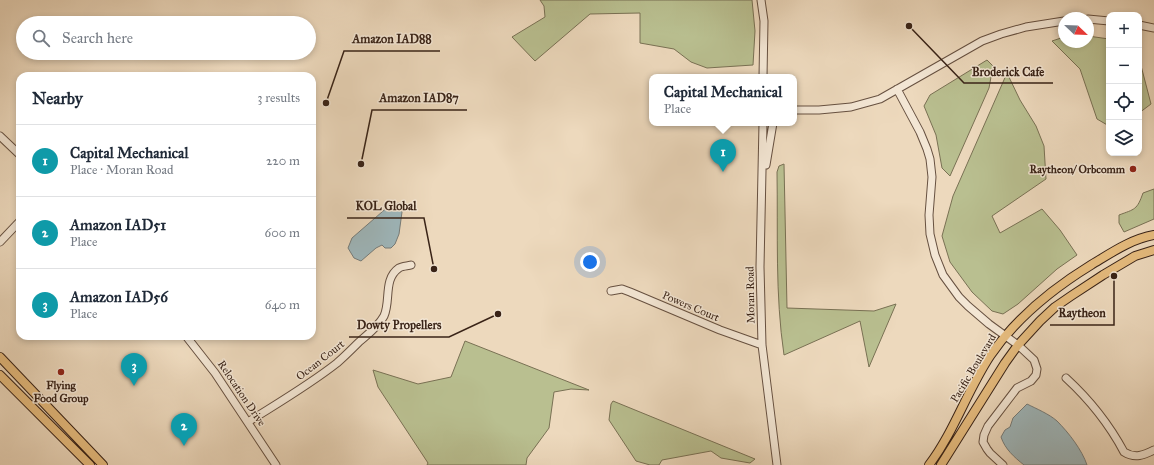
<!DOCTYPE html>
<meta charset="utf-8">
<style>
body{margin:0;font-family:"IM FELL Great Primer",serif;background:#f6f6f7;color:#1f2937}
.controls{position:absolute;right:12px;top:12px;display:grid;overflow:hidden;border-radius:8px;box-shadow:0 2px 6px #0003}
.controls button{width:36px;height:36px;display:grid;place-items:center;padding:0;border:0;border-bottom:1px solid #e0e1e3;background:#fff;color:#1f2937;font:20px sans-serif}
.compass{position:absolute;left:1058px;top:12px;width:36px;height:36px;border-radius:50%;background:#fff;box-shadow:0 2px 6px #0003;rotate:113deg}
.you{position:absolute;left:590px;top:262px;width:14px;height:14px;margin:-10px;border:3px solid #fff;border-radius:50%;background:#1a73e8;box-shadow:0 0 0 6px #1a73e833}
.badge{display:grid;place-items:center;width:26px;height:26px;border-radius:50%;background:#2563eb;color:#fff;font-size:13px;font-weight:700}
.pin{position:absolute;translate:-50% -33px;filter:drop-shadow(0 1px 2px #0008)}
.pin::after{content:'';position:absolute;top:21px;width:14px;height:12px;background:inherit;clip-path:polygon(0 0,100% 0,50% 100%)}
.popup{position:absolute;left:649px;top:74px;width:148px;height:52px;box-sizing:border-box;display:grid;place-content:center;border-radius:8px;background:#fff;filter:drop-shadow(0 1px 3px #0005);font-size:13px;white-space:nowrap;color:#747a83}
.popup b{font-size:15px;color:#1f2937}
.popup::after{content:'';position:absolute;left:50%;top:100%;margin-left:-8px;border:8px solid transparent;border-top-color:#fff}
.list{margin:0;padding:0;list-style:none}
h2{display:flex;justify-content:space-between;align-items:center;height:52px;margin:0;padding:0 16px;font-size:17px}
h2 small{font-size:13px;font-weight:400;color:#747a83}
.list li{display:grid;grid-template-columns:26px 1fr auto;gap:12px;align-items:center;box-sizing:border-box;height:72px;padding:0 16px;border-top:1px solid #e0e1e3}
.list b{display:block;font-size:15px;white-space:nowrap}
.list p{margin:0;font-size:13px;white-space:nowrap;color:#747a83}
.list em{font-size:13px;font-style:normal;color:#747a83}
.icon{flex:none;width:22px;height:22px;fill:none;stroke:currentColor;stroke-width:2;stroke-linecap:round;stroke-linejoin:round}
.map{position:relative;flex:none;width:1154px;height:465px;overflow:hidden}
.search{position:absolute;background:#fff;box-shadow:0 2px 6px #0003;left:16px;top:16px;width:300px;height:44px;display:flex;align-items:center;gap:10px;box-sizing:border-box;padding:0 14px;border-radius:22px;color:#747a83;font-size:15px}
.panel{position:absolute;background:#fff;box-shadow:0 2px 6px #0003;left:16px;top:72px;width:300px;height:268px;border-radius:12px}
.map>svg:first-child{display:block}
</style>
<div class="map">
<svg width="1154" height="465" viewBox="0 0 1154 465">
<rect width="100%" height="100%" fill="#edd9bd"/>
<filter id="stains"><feTurbulence type="fractalNoise" baseFrequency=".005" numOctaves="4"/><feColorMatrix values="0 0 0 0 .2 0 0 0 0 .09 0 0 0 0 .02 0 0 0 .5 -.17"/></filter>
<radialGradient id="worn" r=".72"><stop offset=".6" stop-color="#630" stop-opacity="0"/><stop offset="1" stop-color="#630" stop-opacity=".3"/></radialGradient>
<path fill="#b9bf90" stroke="#797154" d="M540,0H752L755,31L753,65L707,68L691,62L674,49L640,43V13L590,14L535,61L512,37L545,17L544,6Z
M1088,36L1109,39V126L1097,119L1080,69L1052,41L1064,37V42H1088Z
M1139,58L1151,104L1139,113Z
M987,60L993,66L989,88L950,176L942,168L936,135L924,106L930,95Z
M1007,73L1020,100L1036,126L1044,146L1046,179L992,216L1000,233L1042,209L1060,230L1077,255L1057,269L1018,304L1003,314L992,311L972,292L950,262L942,236L953,196Z
M784,164L787,308L874,311L896,304L869,367L860,321L784,355C775,295 778,233 777,172L779,166Z
M1154,189V219L1124,232L1119,223V215C1135,209 1137,210 1143,193Z
M465,341L589,390L571,389L554,392L549,428L527,458L526,465H427L428,463L378,387L373,370L418,384L451,377Z
M613,401L755,459L750,463L721,458L711,451L662,460L659,465H650L636,461L609,420L611,404Z"/>
<path fill="#9eb7bc" stroke="#767c7a" d="M399,203L402,212L399,234L395,244L391,248H385L382,245L376,248L361,261L354,258L348,248L352,238L390,205Z
M1027,404C1037,409 1049,414 1057,421C1069,433 1082,450 1087,465H1024C1014,457 1005,449 1001,437L1005,430L1010,427L1013,418Z"/>
<g fill="none" stroke-linecap="round" stroke-linejoin="round">
<g stroke="#665040" stroke-width="9">
<path id="minor" d="M761,0L764,21L763,77
M1088,19L1109,21
M1139,25L1154,28
M897,89L920,132L927,149L930,159L932,177L929,215L930,234L935,255L943,275L959,297L968,306L989,324L1018,345L1034,360L1037,369L1036,375L1031,381L1017,388L988,426L984,435L983,442L987,449L990,453L1003,465
M794,110H819L851,107L880,99L982,41L1001,34L1026,27L1064,21
M763,123L760,267L762,345L777,465
M0,136L20,155
M766,165L773,123
M0,242L20,221
M611,291L622,289L630,292L720,330L762,345
M186,336L215,373L276,465
M1066,378C1090,400 1109,424 1124,452C1135,459 1144,455 1154,450
M248,422C278,403 309,385 337,363C345,356 352,349 359,342C368,334 378,327 384,316C391,301 383,279 399,268C402,266 408,266 411,265"/>
</g>
<g stroke="#392317" stroke-width="10">
<path id="major" d="M0,357L103,465
M0,375L90,465
M929,465C954,432 967,391 990,356C1016,318 1052,289 1091,265C1111,253 1131,239 1154,235
M941,465L1005,363L1018,345L1040,321L1055,307L1071,296L1103,275L1135,256L1154,250"/>
</g>
<use href="#minor" stroke="#f3e6d4" stroke-width="7"/>
<use href="#major" stroke="#e6bc7e" stroke-width="8"/>
</g>
<g fill="#8f2418" stroke="#f3e6d4" stroke-width="1.5">
<circle cx="1133" cy="169" r="4"/>
<circle cx="61" cy="372" r="4"/>
</g>
<g text-anchor="middle" stroke-width="3" stroke-linejoin="round" paint-order="stroke">
<g font-size="11" font-weight="bold" fill="#392317" stroke="#f3e6d4" text-anchor="end">
<text x="1125" y="173">Raytheon/ Orbcomm</text>
<text x="61" y="389" text-anchor="middle">Flying<tspan x="61" dy="13">Food Group</tspan></text>
</g>
<g font-size="11" fill="#392317" stroke="#f3e6d4">
<text transform="translate(750 295) rotate(-91)" y="4">Moran Road</text>
<text transform="translate(691 306) rotate(23)" y="4">Powers Court</text>
<text transform="translate(320 360) rotate(-38)" y="4">Ocean Court</text>
<text transform="translate(973 368) rotate(-59)" y="4">Pacific Boulevard</text>
<text transform="translate(242 393) rotate(56)" y="4">Relocation Drive</text>
</g>
</g>
<path fill="none" stroke="#392317" stroke-width="1.5" d="M326 103L344 51H440M909 26L964 83H1053M361 164L372 110H467M434 269L424 218H347M1114 276L1114 325H1050M498 314L449 337H349"/>
<g fill="#392317" stroke="#f3e6d4" stroke-width="1.5">
<circle cx="326" cy="103" r="4"/>
<circle cx="909" cy="26" r="4"/>
<circle cx="361" cy="164" r="4"/>
<circle cx="434" cy="269" r="4"/>
<circle cx="1114" cy="276" r="4"/>
<circle cx="498" cy="314" r="4"/>
</g>
<g font-size="12" text-anchor="middle" font-weight="bold" fill="#392317" stroke="#f3e6d4" stroke-width="3" stroke-linejoin="round" paint-order="stroke">
<text x="392" y="43">Amazon IAD88</text>
<text x="1008" y="76">Broderick Cafe</text>
<text x="419" y="102">Amazon IAD87</text>
<text x="386" y="210">KOL Global</text>
<text x="1082" y="317">Raytheon</text>
<text x="399" y="329">Dowty Propellers</text>
</g>
<rect width="100%" height="100%" filter="url(#stains)"/>
<rect width="100%" height="100%" fill="url(#worn)"/>
</svg>
<div class="controls">
<button>+</button>
<button>−</button>
<button><svg class="icon" aria-label="locate" viewBox="0 0 24 24"><circle cx="12" cy="12" r="6"/><path d="M12 2v4M12 18v4M2 12h4M18 12h4"/></svg></button>
<button><svg class="icon" aria-label="layers" viewBox="0 0 24 24"><path d="M12 4l9 5-9 5-9-5zM3 14l9 5 9-5"/></svg></button>
</div>
<svg class="compass" viewBox="-18 -18 36 36"><path d="M0-13l5 13h-10z" fill="#e53935"/><path d="M0 13l5-13h-10z" fill="#747a83"/></svg>
<div class="you"></div>
<div class="pin badge" style="left:723px;top:172px;background:#0f9aa8">1</div>
<div class="popup"><b>Capital Mechanical</b>Place</div>
<div class="pin badge" style="left:184px;top:446px;background:#0f9aa8">2</div>
<div class="pin badge" style="left:134px;top:386px;background:#0f9aa8">3</div>
<div class="search"><svg class="icon" aria-label="search" viewBox="0 0 24 24"><circle cx="10" cy="10" r="6"/><path d="M15 15l6 6"/></svg>Search here</div>
<section class="panel">
<h2>Nearby<small>3 results</small></h2>
<ul class="list">
<li><span class="badge" style="background:#0f9aa8">1</span><div><b>Capital Mechanical</b><p>Place · Moran Road</p></div><em>220 m</em></li>
<li><span class="badge" style="background:#0f9aa8">2</span><div><b>Amazon IAD51</b><p>Place</p></div><em>600 m</em></li>
<li><span class="badge" style="background:#0f9aa8">3</span><div><b>Amazon IAD56</b><p>Place</p></div><em>640 m</em></li>
</ul>
</section>
</div>
